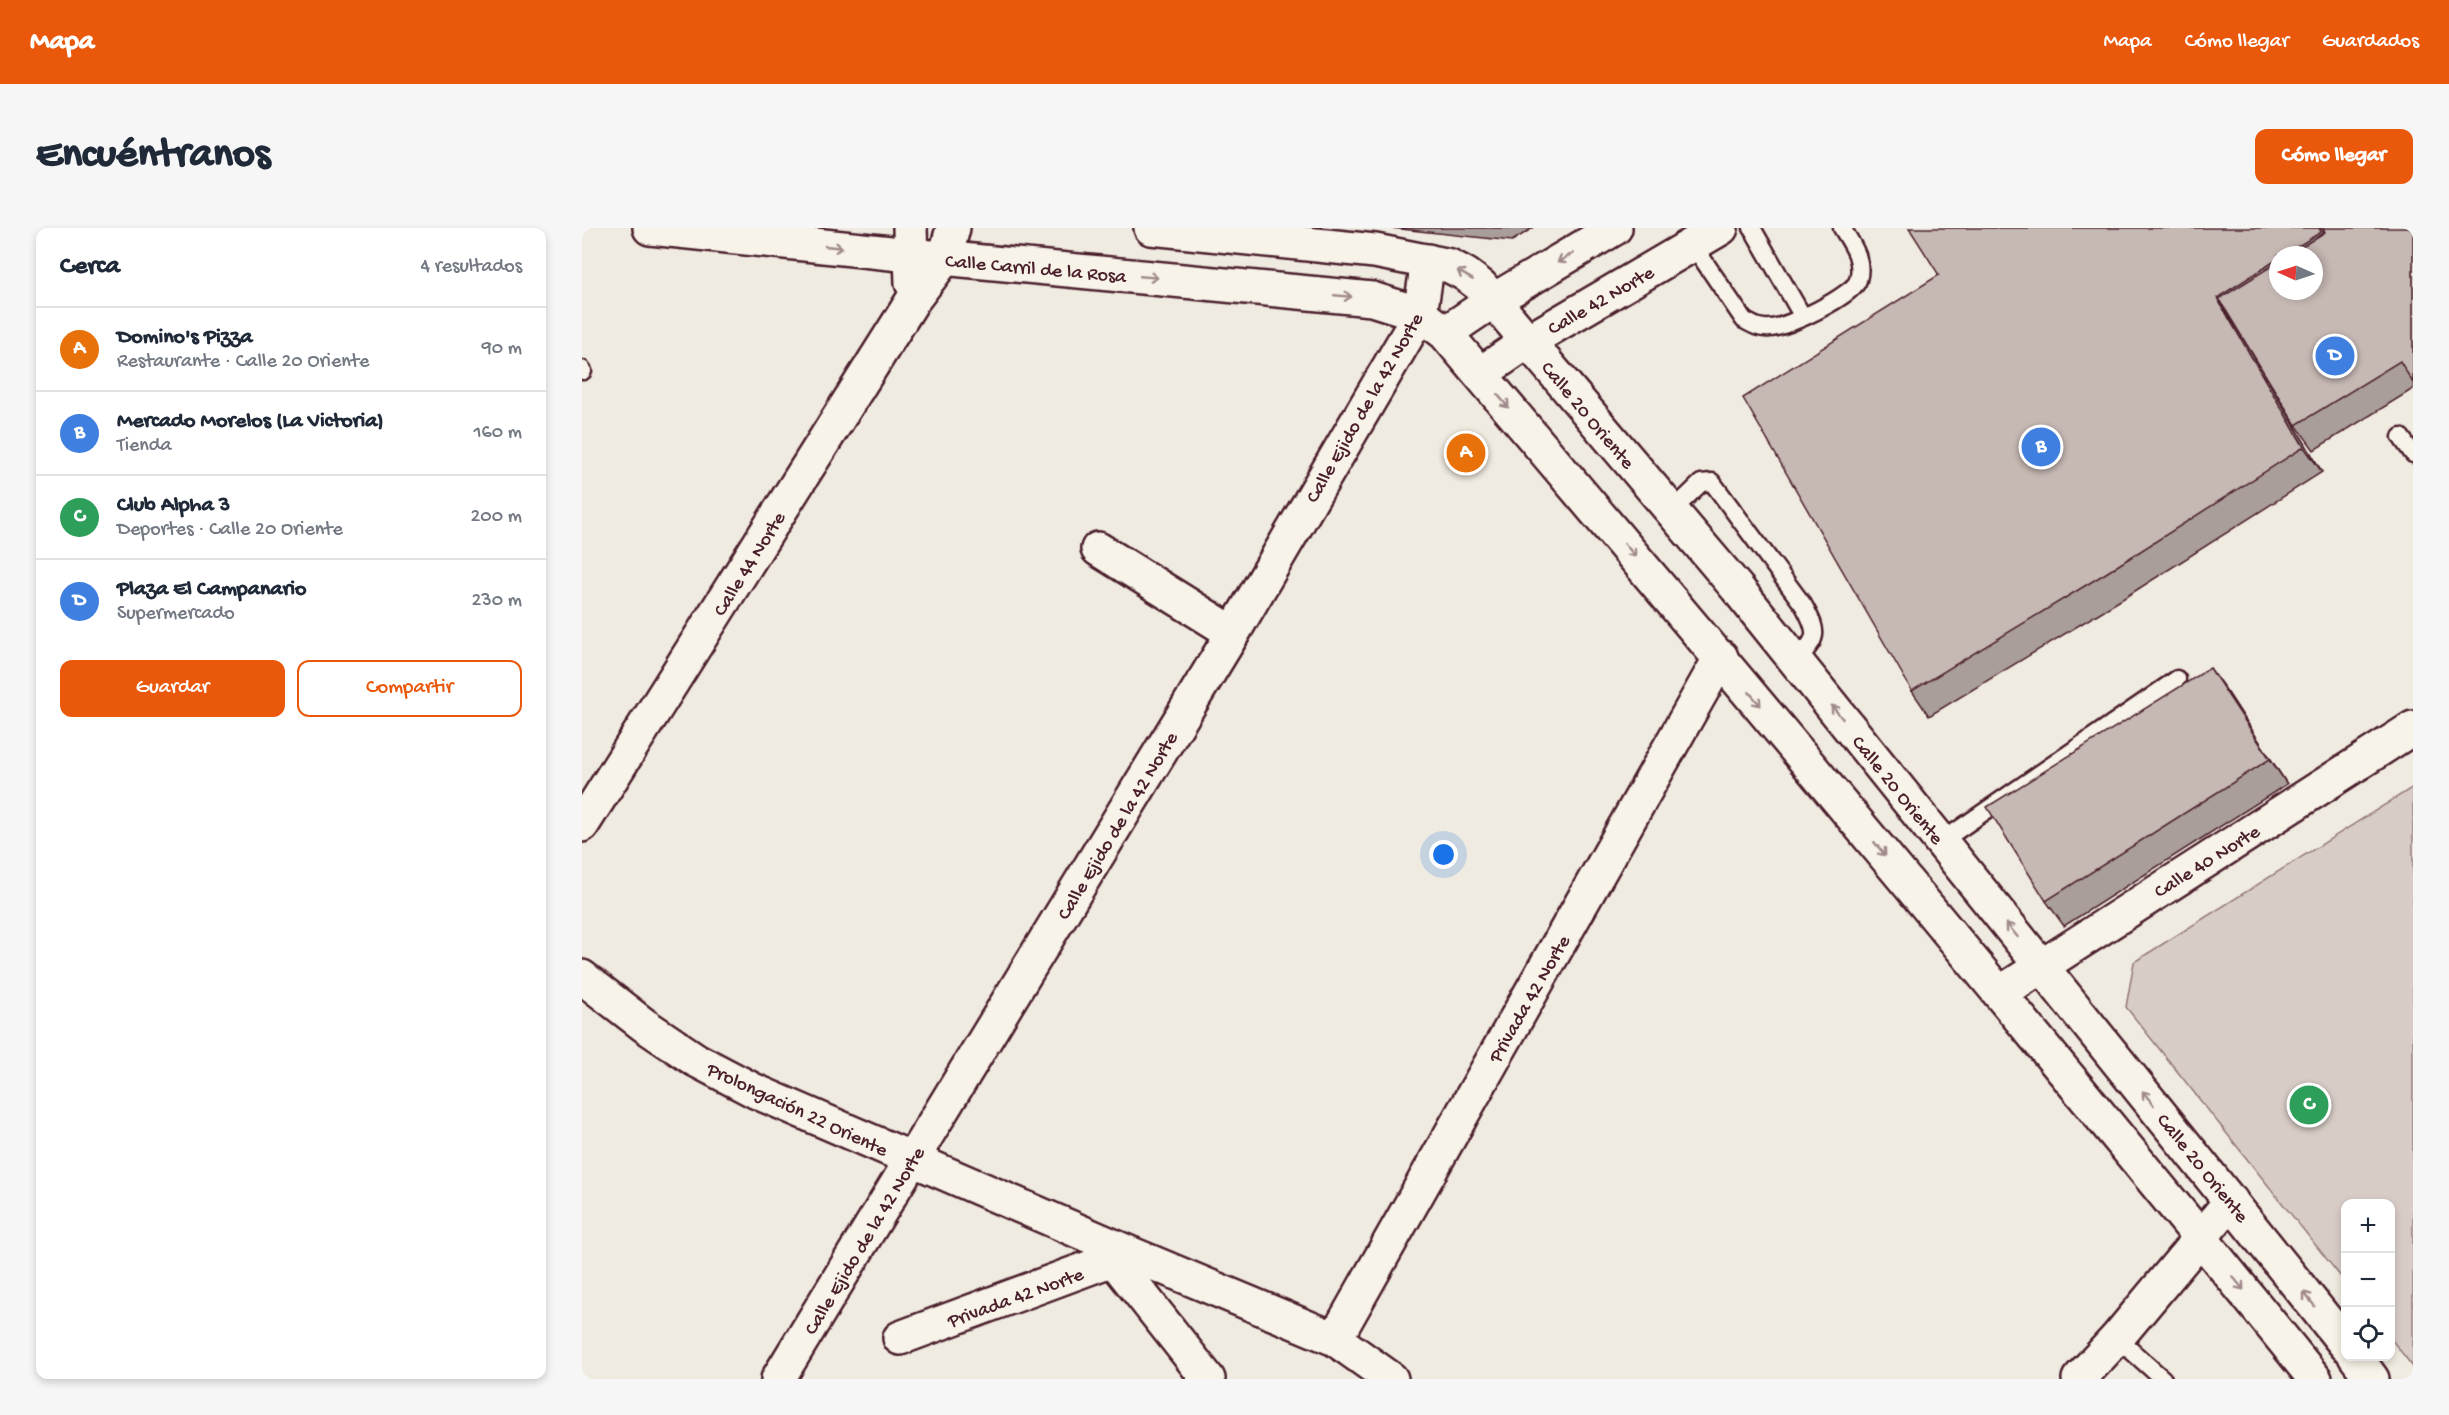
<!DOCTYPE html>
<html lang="es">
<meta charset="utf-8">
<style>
body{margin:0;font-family:"Gochi Hand",sans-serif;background:#f6f6f7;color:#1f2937}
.controls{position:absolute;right:18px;bottom:18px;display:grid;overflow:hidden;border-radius:12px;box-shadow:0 3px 9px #0003}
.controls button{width:54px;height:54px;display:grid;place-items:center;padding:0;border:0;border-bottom:2px solid #e0e1e3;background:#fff;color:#1f2937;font:30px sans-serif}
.compass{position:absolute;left:1687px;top:18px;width:54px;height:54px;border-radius:50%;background:#fff;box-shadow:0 3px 9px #0003;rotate:273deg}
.you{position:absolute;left:862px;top:627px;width:21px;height:21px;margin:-15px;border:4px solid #fff;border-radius:50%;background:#1a73e8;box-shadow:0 0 0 9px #1a73e833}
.badge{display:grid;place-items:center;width:39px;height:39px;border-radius:50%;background:#ea580c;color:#fff;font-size:20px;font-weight:700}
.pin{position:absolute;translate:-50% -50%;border:3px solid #fff;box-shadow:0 2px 6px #0006}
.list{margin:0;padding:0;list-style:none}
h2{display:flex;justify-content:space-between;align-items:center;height:78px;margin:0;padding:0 24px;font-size:26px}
h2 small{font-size:20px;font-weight:400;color:#747a83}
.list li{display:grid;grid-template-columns:39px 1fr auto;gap:18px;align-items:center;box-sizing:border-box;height:84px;padding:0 24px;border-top:2px solid #e0e1e3}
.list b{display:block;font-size:22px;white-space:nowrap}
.list p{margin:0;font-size:20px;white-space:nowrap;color:#747a83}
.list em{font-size:20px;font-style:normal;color:#747a83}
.actions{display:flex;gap:12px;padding:18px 24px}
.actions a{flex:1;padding:14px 0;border:2px solid #ea580c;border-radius:12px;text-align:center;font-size:21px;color:#ea580c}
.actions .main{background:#ea580c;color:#fff}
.icon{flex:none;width:33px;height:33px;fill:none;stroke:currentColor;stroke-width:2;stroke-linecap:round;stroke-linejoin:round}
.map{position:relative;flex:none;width:1831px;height:1151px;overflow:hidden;border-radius:12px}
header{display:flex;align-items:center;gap:36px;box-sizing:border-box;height:84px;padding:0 30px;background:#ea580c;color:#fff}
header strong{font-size:28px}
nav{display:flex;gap:33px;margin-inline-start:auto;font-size:21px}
.intro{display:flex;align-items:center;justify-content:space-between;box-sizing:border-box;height:144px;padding:0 36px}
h1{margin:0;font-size:42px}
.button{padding:15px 27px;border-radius:12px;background:#ea580c;color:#fff;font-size:21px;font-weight:700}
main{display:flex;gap:36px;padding:0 36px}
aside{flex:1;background:#fff;border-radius:12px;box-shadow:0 3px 9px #0003}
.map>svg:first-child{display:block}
</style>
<header>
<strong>Mapa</strong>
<nav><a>Mapa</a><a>Cómo llegar</a><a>Guardados</a></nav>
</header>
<div class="intro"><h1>Encuéntranos</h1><a class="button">Cómo llegar</a></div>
<main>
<aside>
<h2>Cerca<small>4 resultados</small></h2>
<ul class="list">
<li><span class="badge" style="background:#e8710a">A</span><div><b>Domino's Pizza</b><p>Restaurante · Calle 20 Oriente</p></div><em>90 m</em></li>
<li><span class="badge" style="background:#3f7fe0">B</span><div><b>Mercado Morelos (La Victoria)</b><p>Tienda</p></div><em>160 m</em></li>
<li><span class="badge" style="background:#2e9e5b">C</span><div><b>Club Alpha 3</b><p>Deportes · Calle 20 Oriente</p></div><em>200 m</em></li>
<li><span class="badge" style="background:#3f7fe0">D</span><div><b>Plaza El Campanario</b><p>Supermercado</p></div><em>230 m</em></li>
</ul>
<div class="actions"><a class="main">Guardar</a><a>Compartir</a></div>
</aside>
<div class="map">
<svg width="1831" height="1151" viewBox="0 0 1831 1151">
<rect width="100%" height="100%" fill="#f0ebe0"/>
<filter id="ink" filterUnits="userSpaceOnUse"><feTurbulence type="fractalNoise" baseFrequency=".0167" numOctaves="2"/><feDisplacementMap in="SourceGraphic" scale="12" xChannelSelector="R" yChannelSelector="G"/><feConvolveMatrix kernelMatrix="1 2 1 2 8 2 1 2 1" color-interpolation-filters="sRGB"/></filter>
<g filter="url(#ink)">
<path fill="#d8cdc6" stroke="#917678" stroke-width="1.5" d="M1831,559V1139L1809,1111L1808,976H1764L1763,1054L1544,779L1552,734Z"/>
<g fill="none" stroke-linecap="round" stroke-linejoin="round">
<g stroke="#4a1f2b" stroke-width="21">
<path id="lane" d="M1170,0L1221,89
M1111,17L1162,92C1171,97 1177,101 1188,100C1205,100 1272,67 1276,52C1282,32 1270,16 1260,0
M0,141L1,143
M1819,209L1831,226
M1089,284L1119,255L1130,254L1222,378C1238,407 1235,410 1214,433
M1360,613L1595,451
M1535,1110L1581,1151"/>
</g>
<g stroke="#4a1f2b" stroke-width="38">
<path id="street" d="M328,0L330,55
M516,321L651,405
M0,597L331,72L363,30L371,0
M0,749L62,797L114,832L173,863L547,1025L753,1111L809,1151
M1418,765L1831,500
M532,1032L626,1151
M318,1110L547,1025
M753,1111L1139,429
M196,1151L651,405L838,86L846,33
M1497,1151L1535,1110L1649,973"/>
</g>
<g stroke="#4a1f2b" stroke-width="38">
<path id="secondary" d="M68,0L328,27L790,71L838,86L863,105C1156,451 1448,798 1733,1151
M569,0L793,23L868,38L883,46L899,58L1155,360L1764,1117
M863,105L912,72L1033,0
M898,146L945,114L1139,0
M1773,1128L1790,1151"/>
</g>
<use href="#lane" stroke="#f7f3e8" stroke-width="16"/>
<use href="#street" stroke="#f7f3e8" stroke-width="33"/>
<use href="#secondary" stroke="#f7f3e8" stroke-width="33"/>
</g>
<path fill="#aa9e9a" stroke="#4a1f2b" stroke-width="1.5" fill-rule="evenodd" d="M809,0H951L930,13Z
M1739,0L1742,5L1831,0V161L1732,222L1714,197L1654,99L1740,244L1542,370L1347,488L1330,463L1357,47ZM1696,27H1732L1696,63Z
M1646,465L1705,556L1482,698L1464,673Z"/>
<path fill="#8b817d" stroke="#4a1f2b" stroke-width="1.5" d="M1635,70L1652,95L1740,244L1722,219Z
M1628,440L1646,465L1705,556L1688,531Z"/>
<path fill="#c6b8b3" stroke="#4a1f2b" stroke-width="1.5" d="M1327,0H1737L1739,4L1702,27H1696V31L1635,70L1722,219L1524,345L1330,463L1161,170L1357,47Z
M1741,0H1831V155L1818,133L1714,197L1637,71L1696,34V63H1732V27H1707L1743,4Z
M1628,440L1688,531L1464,673L1405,579Z"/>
<defs><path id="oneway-shaft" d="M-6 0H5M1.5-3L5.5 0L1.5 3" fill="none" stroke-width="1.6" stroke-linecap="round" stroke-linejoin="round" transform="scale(1.5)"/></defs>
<g stroke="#a0898a">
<use href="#oneway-shaft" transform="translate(252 19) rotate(6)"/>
<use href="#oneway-shaft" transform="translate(983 30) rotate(149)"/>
<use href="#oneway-shaft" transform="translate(883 47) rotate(-149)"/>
<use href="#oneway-shaft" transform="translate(567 49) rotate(5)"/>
<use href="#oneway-shaft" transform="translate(761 68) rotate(5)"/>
<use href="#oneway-shaft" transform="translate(921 173) rotate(50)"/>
<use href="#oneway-shaft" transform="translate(1048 322) rotate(50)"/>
<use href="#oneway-shaft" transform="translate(1173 471) rotate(50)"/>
<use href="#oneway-shaft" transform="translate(1255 484) rotate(-129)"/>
<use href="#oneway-shaft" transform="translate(1298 621) rotate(50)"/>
<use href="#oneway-shaft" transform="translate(1430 702) rotate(-129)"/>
<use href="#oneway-shaft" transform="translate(1566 870) rotate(-129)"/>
<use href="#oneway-shaft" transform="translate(1656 1055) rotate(51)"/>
<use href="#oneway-shaft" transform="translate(1727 1071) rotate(-128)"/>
</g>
</g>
<g text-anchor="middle" stroke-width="5" stroke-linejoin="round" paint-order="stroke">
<g font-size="20" fill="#4a1f2b" stroke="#f7f3e8">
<text transform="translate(454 39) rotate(5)" y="7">Calle Carril de la Rosa</text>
<text transform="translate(1018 71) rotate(-30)" y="7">Calle 42 Norte</text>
<text transform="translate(781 179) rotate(-60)" y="7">Calle Ejido de la 42 Norte</text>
<text transform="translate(1007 186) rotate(50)" y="7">Calle 20 Oriente</text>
<text transform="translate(166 335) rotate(-58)" y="7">Calle 44 Norte</text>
<text transform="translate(1317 561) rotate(51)" y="7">Calle 20 Oriente</text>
<text transform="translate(534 597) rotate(-59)" y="7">Calle Ejido de la 42 Norte</text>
<text transform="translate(1624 632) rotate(-32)" y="7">Calle 40 Norte</text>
<text transform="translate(946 770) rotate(-60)" y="7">Privada 42 Norte</text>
<text transform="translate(216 880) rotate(25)" y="7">Prolongación 22 Oriente</text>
<text transform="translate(1622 939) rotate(51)" y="7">Calle 20 Oriente</text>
<text transform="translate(281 1012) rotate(-59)" y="7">Calle Ejido de la 42 Norte</text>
<text transform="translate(433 1068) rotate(-20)" y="7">Privada 42 Norte</text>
</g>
</g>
</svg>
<div class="controls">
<button>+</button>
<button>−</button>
<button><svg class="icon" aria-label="locate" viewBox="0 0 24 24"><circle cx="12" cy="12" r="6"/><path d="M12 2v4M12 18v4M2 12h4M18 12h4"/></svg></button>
</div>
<svg class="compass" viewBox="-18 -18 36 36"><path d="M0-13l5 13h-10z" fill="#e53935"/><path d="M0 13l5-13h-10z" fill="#747a83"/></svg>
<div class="you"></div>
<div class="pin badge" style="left:884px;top:225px;background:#e8710a">A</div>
<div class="pin badge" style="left:1459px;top:219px;background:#3f7fe0">B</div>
<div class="pin badge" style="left:1727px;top:877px;background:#2e9e5b">C</div>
<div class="pin badge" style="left:1753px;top:128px;background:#3f7fe0">D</div>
</div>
</main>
